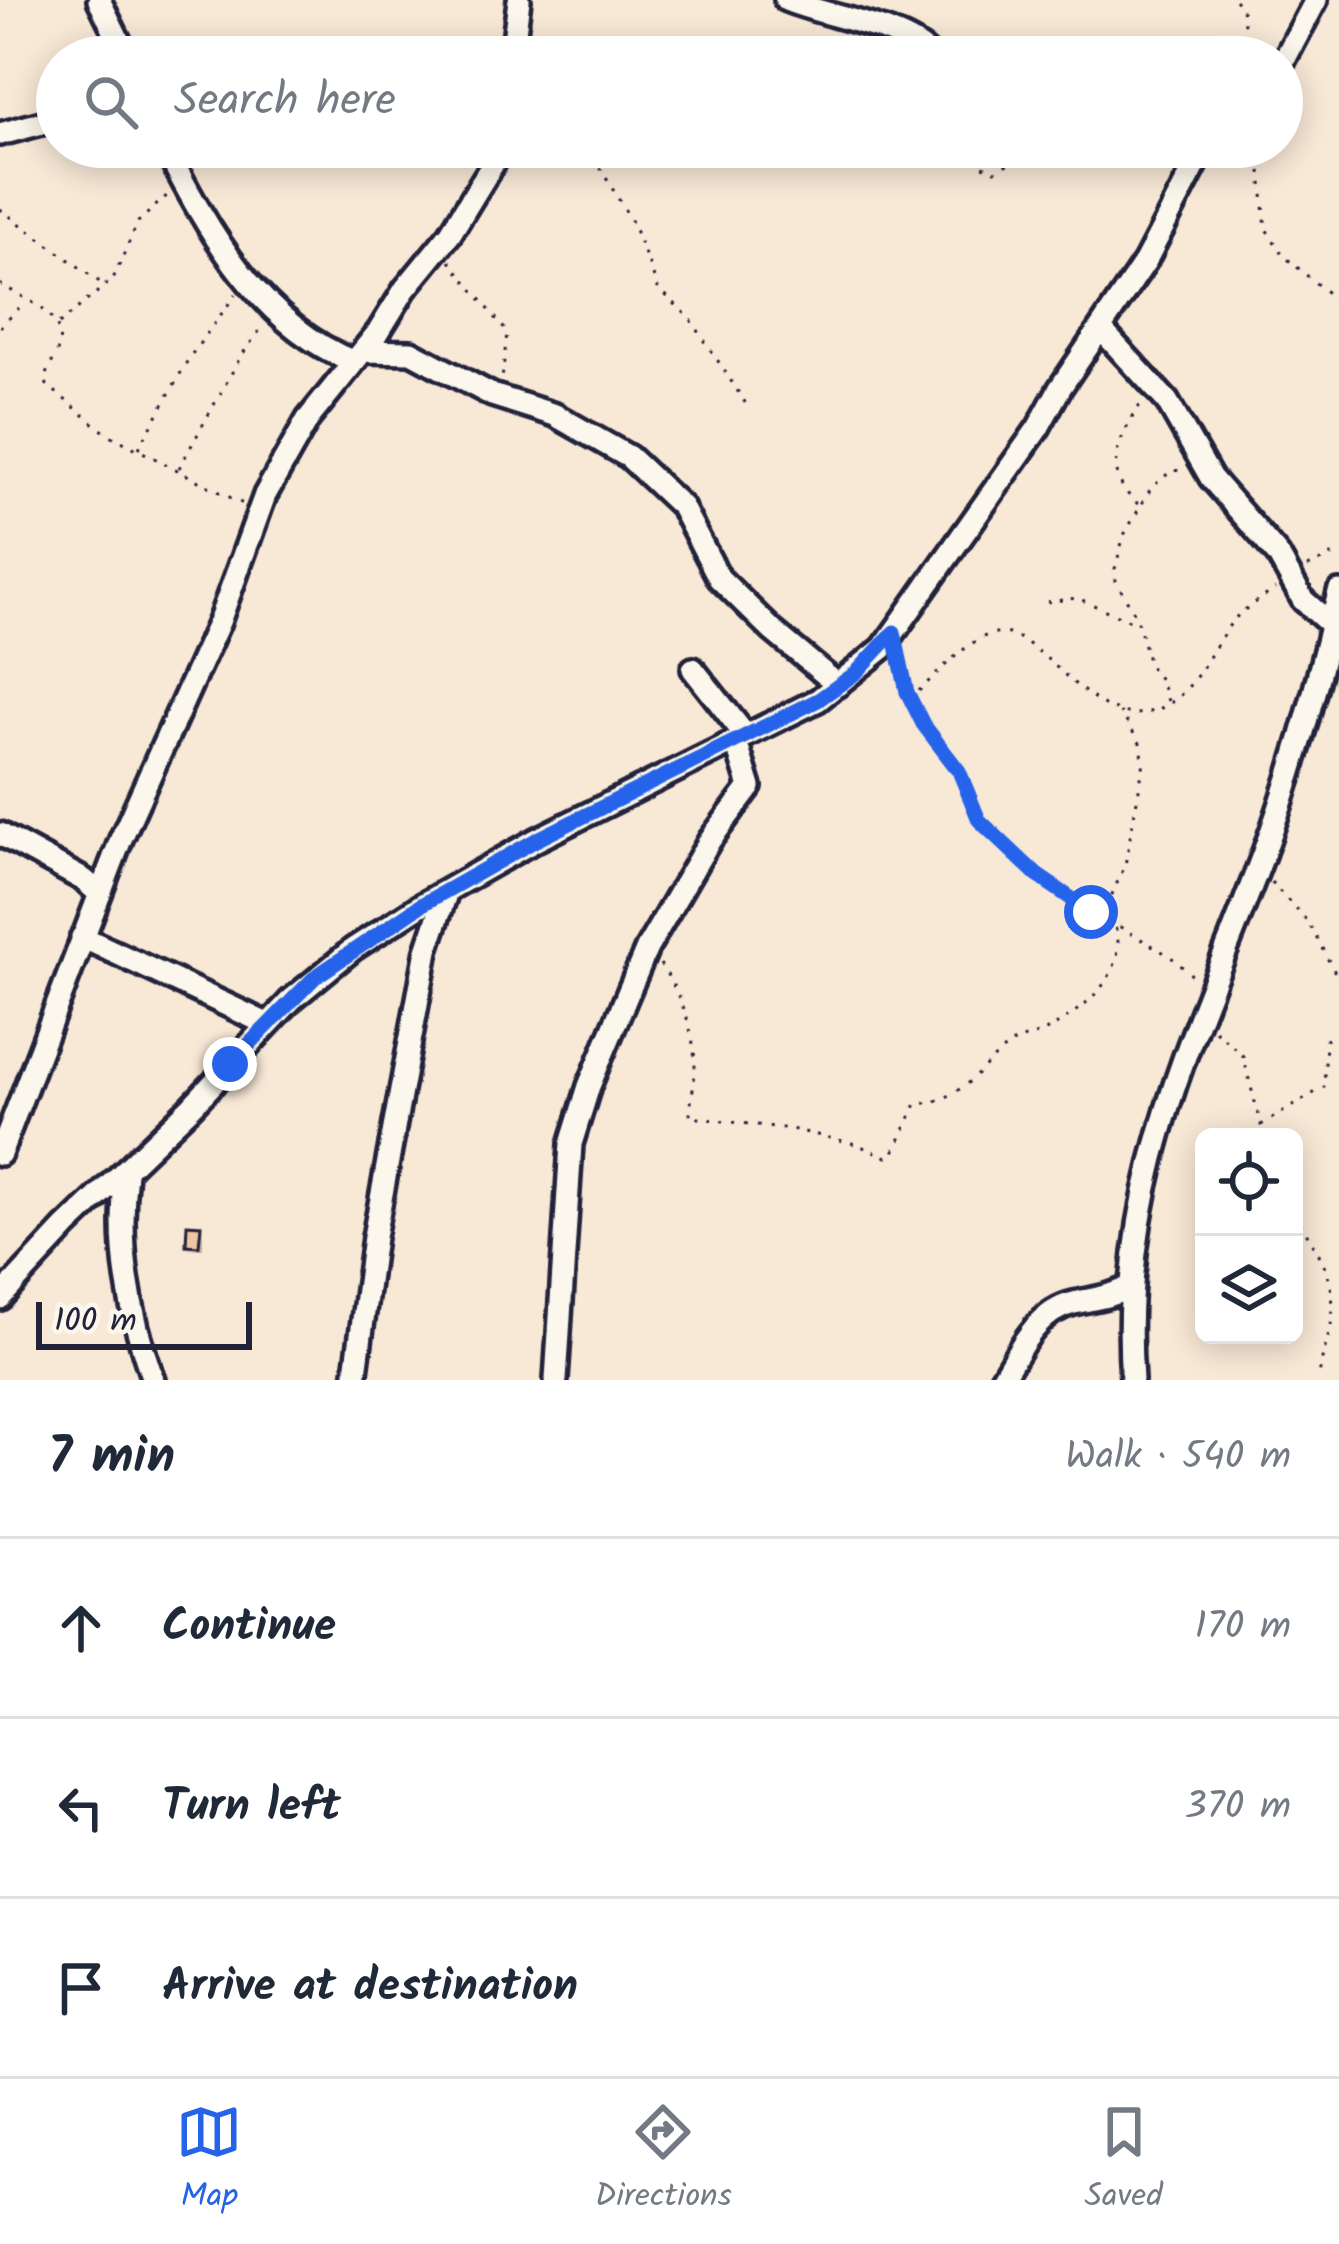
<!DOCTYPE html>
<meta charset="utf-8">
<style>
body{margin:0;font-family:Kalam,sans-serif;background:#f6f6f7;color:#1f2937}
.controls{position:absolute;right:36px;bottom:36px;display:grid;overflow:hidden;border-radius:18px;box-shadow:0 6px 30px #0003}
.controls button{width:108px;height:108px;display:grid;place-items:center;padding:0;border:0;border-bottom:3px solid #e0e1e3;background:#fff;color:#1f2937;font:60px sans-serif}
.scale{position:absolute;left:36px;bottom:30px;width:216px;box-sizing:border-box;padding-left:12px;border:6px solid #22223b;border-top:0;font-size:33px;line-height:42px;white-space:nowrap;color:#22223b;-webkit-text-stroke:9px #fbf7ec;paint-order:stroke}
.stop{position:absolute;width:36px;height:36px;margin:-27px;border:9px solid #2563eb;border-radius:50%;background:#fff}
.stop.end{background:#2563eb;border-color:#fff;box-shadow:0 3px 12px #0008}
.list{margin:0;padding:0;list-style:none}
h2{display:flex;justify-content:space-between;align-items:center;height:156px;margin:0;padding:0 48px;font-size:51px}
h2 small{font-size:39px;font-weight:400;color:#747a83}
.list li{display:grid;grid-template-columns:78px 1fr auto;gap:36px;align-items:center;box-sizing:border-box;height:180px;padding:0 48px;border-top:3px solid #e0e1e3}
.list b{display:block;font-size:45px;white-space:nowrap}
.list em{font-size:39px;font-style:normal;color:#747a83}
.icon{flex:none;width:66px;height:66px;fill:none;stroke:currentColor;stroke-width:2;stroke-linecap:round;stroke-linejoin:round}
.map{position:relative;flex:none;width:1339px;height:1380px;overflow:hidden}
.search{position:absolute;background:#fff;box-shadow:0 6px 30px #0003;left:36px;right:36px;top:36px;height:132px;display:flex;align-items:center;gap:30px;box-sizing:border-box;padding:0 42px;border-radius:66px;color:#747a83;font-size:45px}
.sheet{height:696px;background:#fff}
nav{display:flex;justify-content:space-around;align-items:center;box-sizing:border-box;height:168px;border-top:3px solid #e0e1e3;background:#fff;font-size:33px;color:#747a83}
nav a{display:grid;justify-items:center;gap:6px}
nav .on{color:#2563eb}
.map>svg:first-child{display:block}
</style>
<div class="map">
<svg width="1339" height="1380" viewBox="0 0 1339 1380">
<defs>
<filter id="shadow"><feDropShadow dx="7" dy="7" stdDeviation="6" flood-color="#0004"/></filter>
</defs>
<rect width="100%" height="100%" fill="#f8e8d6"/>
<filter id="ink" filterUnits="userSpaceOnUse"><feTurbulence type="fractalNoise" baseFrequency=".00833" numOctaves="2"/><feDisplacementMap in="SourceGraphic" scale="24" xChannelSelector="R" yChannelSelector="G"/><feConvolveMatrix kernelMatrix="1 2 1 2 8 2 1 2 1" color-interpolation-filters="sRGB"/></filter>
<g filter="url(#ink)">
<path fill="#f2c4a1" stroke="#22223b" stroke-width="3" filter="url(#shadow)" d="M187,1224L201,1225L199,1246L186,1245Z"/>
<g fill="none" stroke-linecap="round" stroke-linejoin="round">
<g stroke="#22223b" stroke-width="30">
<path id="minor" d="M99,0L127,57
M786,0C827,17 906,27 931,57
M512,57L519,0
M1282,64L1316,0
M0,134L57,119
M165,147C209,233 260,324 354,362
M1101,329L1167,401L1211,478L1278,555L1303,600L1338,631
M363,351L411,352L492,395L555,415L629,457L682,507L719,578L773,631L838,685
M693,669L746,736
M0,834L84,880L100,894
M82,937L267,1024
M0,1154L121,839L219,622L265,495L308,419L379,331L405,289L450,234L494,162L498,147
M126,1173C117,1245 129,1312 153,1380
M0,1298L66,1227L192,1106L291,1000L353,949L421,905L536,840L818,700L883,648L1038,428L1060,388L1145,262L1205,147
M355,1380L374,1237L427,950L447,891
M556,1380L571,1144L589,1086L647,948L710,840L750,787L736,742
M1001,1380C1019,1350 1037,1311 1074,1303C1096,1298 1111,1297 1131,1286
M1132,1380C1117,1179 1196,1036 1263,855C1294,770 1319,680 1339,592"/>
</g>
<path stroke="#22223b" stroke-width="3" stroke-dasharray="3 9" stroke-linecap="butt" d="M1235,0L1242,8L1248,57
M588,147L632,222L658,288L690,318L748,407
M719,147L773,153L818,147
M969,147L981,165L995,171L1039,147
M1259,147L1266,229L1284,256L1339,303
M0,209L105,286
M450,261L507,332L502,380
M0,284C31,303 75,316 54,359C48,370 44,373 47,385L106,433L245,505
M59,324L113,279L138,222L170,193
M0,327L24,303
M139,448L189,358L236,294
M179,468L241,356L263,326
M1138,504C1099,472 1120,437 1142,402
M1308,567L1339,552
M1047,602L1077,598L1136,623
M900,658L914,708L959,771L979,820L1053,888L1170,956L1195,978
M910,699C933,679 960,646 988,635C1035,616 1082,724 1145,713C1191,705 1207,654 1232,622C1243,608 1261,600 1275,589
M1168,701L1161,681L1149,665L1137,618L1116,581L1115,569L1124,535L1151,488L1170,472L1183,469
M1271,882L1308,922L1339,980
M1102,917L1125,865L1144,762L1140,743L1120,712
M660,964C681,994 695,1031 695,1068C695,1085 690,1101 690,1117L791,1129L856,1144L887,1157L894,1152L916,1104C960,1102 977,1071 1008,1046C1021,1037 1038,1036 1051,1028C1087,1006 1130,972 1115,927
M1215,1030L1243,1056L1264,1137
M1261,1125L1324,1087L1326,1040L1339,1035
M1294,1212C1317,1252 1339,1275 1331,1325C1327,1344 1320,1360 1319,1380"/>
<use href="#minor" stroke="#fbf7ec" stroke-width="21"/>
</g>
</g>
<g fill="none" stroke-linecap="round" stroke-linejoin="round" filter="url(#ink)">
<path stroke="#2563eb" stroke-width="15" d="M230,1064L315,977L421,905L536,840L818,700L856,673L894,632L907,692L923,724L959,771L979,820L1037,875L1091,912"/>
</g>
</svg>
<div class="controls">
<button><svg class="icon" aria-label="locate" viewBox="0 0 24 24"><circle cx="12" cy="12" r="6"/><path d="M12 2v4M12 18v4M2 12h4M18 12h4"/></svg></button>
<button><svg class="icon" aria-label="layers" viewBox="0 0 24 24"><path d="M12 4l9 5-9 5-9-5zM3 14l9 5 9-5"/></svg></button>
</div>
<div class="scale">100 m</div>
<div class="stop" style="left:1091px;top:912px"></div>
<div class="stop end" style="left:230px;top:1064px"></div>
<div class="search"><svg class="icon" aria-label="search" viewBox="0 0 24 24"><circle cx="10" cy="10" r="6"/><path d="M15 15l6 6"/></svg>Search here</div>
</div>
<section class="sheet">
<h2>7 min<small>Walk · 540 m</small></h2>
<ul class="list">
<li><svg class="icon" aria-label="ahead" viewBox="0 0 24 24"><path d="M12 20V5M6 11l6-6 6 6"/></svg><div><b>Continue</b></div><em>170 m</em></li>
<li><svg class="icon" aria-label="left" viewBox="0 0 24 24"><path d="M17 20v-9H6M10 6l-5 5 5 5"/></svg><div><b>Turn left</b></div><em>370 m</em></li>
<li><svg class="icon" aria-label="arrive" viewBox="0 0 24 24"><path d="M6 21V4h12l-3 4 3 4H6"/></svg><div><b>Arrive at destination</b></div></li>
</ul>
</section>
<nav>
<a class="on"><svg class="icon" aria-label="map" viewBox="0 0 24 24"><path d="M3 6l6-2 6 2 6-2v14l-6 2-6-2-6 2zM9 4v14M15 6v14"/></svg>Map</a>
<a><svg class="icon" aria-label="directions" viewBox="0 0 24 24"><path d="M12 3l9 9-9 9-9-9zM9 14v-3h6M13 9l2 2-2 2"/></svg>Directions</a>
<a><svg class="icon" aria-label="saved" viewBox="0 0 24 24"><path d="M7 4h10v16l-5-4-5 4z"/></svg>Saved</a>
</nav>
